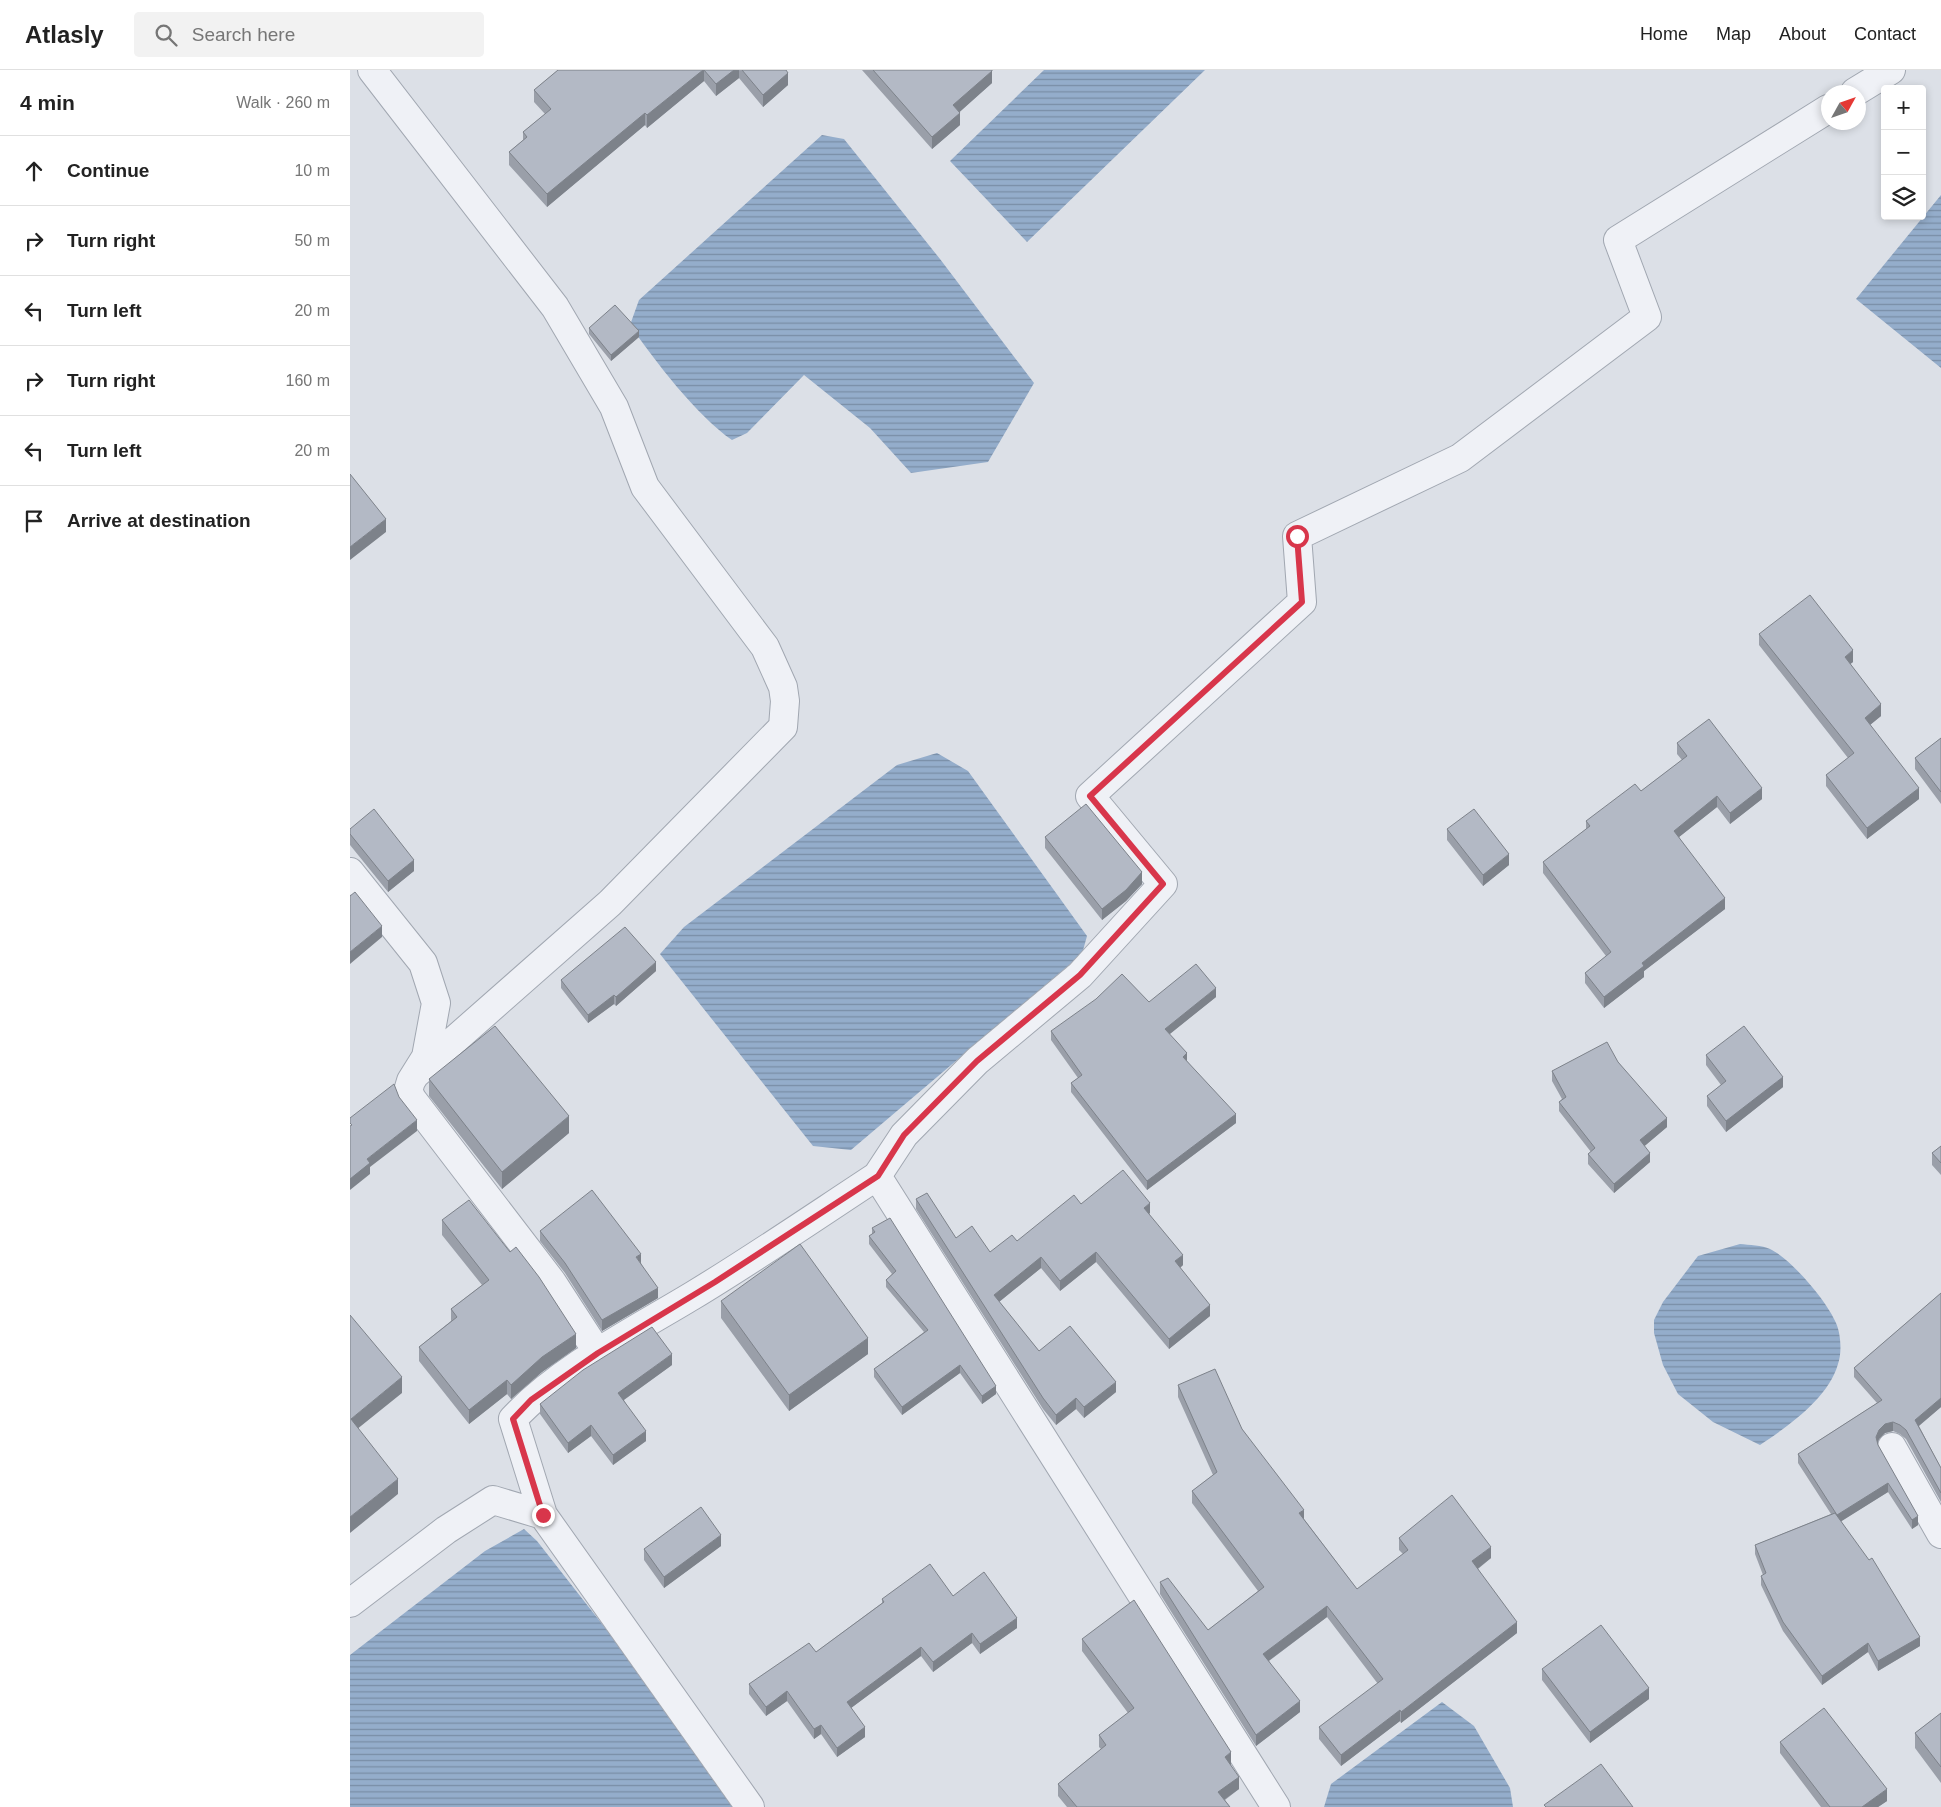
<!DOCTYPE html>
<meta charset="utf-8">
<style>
body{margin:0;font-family:Helvetica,sans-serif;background:#f2f2f2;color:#222}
.controls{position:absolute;right:15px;top:15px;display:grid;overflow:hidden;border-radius:5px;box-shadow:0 2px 8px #0003}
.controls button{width:45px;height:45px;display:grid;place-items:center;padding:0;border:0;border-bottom:1px solid #e0e0e0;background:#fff;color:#222;font:25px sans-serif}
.compass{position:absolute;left:1471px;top:15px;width:45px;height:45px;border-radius:50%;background:#fff;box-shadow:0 2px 8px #0003;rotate:50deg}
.stop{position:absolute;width:15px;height:15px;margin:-11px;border:4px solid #d8364b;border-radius:50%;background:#fff}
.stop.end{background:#d8364b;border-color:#fff;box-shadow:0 1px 5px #0008}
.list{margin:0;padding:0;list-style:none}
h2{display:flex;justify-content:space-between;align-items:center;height:65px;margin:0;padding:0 20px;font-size:21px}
h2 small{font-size:16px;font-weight:400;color:#767676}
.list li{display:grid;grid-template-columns:32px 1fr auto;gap:15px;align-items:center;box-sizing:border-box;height:70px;padding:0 20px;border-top:1px solid #e0e0e0}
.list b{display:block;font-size:19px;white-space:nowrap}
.list em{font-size:16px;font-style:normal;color:#767676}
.icon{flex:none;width:28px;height:28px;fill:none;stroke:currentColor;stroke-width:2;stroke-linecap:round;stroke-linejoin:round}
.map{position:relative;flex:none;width:1591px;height:1737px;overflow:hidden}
header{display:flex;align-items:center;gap:30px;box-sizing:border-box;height:70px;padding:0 25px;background:#fff;border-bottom:1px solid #e0e0e0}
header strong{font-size:24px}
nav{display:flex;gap:28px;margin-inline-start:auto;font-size:18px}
.search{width:350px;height:45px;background:#f2f2f2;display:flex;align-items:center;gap:12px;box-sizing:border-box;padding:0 18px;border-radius:5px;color:#767676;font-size:19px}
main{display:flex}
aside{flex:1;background:#fff}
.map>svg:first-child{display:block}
</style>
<header>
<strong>Atlasly</strong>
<div class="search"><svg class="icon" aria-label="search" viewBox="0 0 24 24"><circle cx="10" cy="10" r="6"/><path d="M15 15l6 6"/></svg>Search here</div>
<nav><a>Home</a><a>Map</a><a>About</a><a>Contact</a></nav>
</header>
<main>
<aside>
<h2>4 min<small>Walk · 260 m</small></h2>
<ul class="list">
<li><svg class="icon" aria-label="ahead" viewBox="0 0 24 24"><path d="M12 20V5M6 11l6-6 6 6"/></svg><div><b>Continue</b></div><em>10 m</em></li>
<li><svg class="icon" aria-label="right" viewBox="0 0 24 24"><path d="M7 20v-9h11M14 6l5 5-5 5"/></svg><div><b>Turn right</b></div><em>50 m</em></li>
<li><svg class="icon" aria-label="left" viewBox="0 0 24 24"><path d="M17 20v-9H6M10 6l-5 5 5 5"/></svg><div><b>Turn left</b></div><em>20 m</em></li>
<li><svg class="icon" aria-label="right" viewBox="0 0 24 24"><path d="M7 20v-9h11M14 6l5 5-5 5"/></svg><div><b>Turn right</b></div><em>160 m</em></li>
<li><svg class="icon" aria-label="left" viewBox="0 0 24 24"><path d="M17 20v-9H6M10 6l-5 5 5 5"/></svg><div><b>Turn left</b></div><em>20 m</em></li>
<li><svg class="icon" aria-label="arrive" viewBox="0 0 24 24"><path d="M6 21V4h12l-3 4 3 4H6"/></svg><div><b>Arrive at destination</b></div></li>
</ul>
</aside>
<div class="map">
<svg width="1591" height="1737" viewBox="0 0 1591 1737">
<defs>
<pattern id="water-rules" width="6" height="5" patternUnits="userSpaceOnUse" patternTransform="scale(1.25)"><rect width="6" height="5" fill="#94adcb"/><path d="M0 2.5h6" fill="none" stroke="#798da6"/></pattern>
</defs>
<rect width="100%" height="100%" fill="#dce0e7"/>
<path fill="url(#water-rules)" d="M694,0H855L677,172L600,91Z
M472,65L494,69L590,189L684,313L638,392L561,403L520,358L454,305L397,363L382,370C347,346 304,290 280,255L289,230Z
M1591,125V298L1506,229Z
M587,683L618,701L737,866L732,884L501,1080L463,1076L310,884L334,857L547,695Z
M1390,1174C1399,1175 1412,1175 1420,1179C1441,1189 1477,1231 1486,1253C1491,1264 1492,1283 1488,1294C1478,1329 1438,1356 1410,1375L1363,1352L1328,1324L1313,1295L1304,1263V1250L1313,1232L1348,1186Z
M174,1459L187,1471L332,1656L386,1737H0V1585L135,1481Z
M1092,1632L1124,1656L1160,1718L1163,1737H974L981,1714Z"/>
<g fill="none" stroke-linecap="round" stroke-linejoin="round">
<g stroke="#a1a7b1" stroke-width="30">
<path id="street" d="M22,0L205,237L264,337L295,417L415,577L433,617L435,631L433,657L260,833L67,1003
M1505,22L1541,0
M0,802L73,893L86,933L76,987L61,1011L58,1021L62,1029L202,1212L248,1283
M527,1106L554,1065L627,991L730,905L813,814L740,726L952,532L947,466L1110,388L1297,247L1268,170L1478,39
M1542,1377L1591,1464
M193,1445L163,1349C209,1299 284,1261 342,1226C405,1188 466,1146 527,1106L926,1737
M0,1533L96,1460L143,1430L193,1445L400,1737"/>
</g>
<use href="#street" stroke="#eff1f6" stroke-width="28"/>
</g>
<path fill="#9a9fa9" d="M208,0H436L438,15L413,37L389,8L366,26L354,11L297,58L295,55L197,137L159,95V82L173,70V62L195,44L184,32V20Z
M512,0H642V13L609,42L610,55L582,79Z
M239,258L289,267L261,291L239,264Z
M1409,564L1503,592L1500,594L1531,646L1520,655L1569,729L1517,769L1476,716V705L1498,688L1409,575Z
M1591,668V734L1565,699V688Z
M1327,673L1412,729L1380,754L1367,737L1329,767L1375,839L1294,901V907L1254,938L1235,913V903L1256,886L1193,803V792L1236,759V751L1291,721L1332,690L1327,684Z
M0,759L64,801L38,822L0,775Z
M1097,759L1159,795L1133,816L1097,770Z
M695,767L792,814L776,831L752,850L695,778Z
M306,901L266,936L264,934L238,953L211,918V910Z
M866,927L819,964L837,991L886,1053L797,1120L721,1022V1013L728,1008L701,970V961L799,932Z
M1356,985L1433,1017L1376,1062L1357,1036V1026L1371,1015L1356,995Z
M1268,992L1317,1057L1294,1076L1300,1092L1264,1123L1238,1094V1084L1241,1082L1209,1041V1032L1212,1029L1202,1011V1001Z
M79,1009L219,1063L152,1119L79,1026Z
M1591,1076V1105L1582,1095V1083Z
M566,1129L606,1168L640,1182L667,1171L731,1134L800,1143L799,1144L833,1195L830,1198L860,1246L819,1279L746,1192L710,1221L691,1198L649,1232L689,1281L766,1322L734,1348L726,1339L706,1355L693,1339L566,1139Z
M92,1150L226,1278L192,1302L161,1329L157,1324L119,1354L69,1291V1277L101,1251V1239L132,1215L92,1165Z
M522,1158L646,1324L632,1334L610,1303L552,1345L524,1307V1299L574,1262L536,1217V1210L542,1204L519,1174V1166L522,1164Z
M190,1161L291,1193L308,1228L252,1261L215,1203L190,1171Z
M1591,1223V1337L1569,1356L1591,1398V1432L1556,1369L1550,1364L1543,1361L1535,1363L1529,1369L1528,1373V1375L1568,1455L1562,1459L1538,1422L1491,1451L1570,1576L1528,1601L1518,1582L1472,1615L1433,1561L1411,1515V1506L1413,1505L1405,1484V1475L1481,1444L1448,1393V1384L1527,1333L1504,1307V1298Z
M371,1231L518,1284L439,1341L371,1248Z
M322,1295L274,1330L296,1371L263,1395L241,1366L218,1383L190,1344V1334Z
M828,1315L892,1359L954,1449L1007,1519L1053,1484L1049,1480V1468L1141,1488L1128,1499L1167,1563L1051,1653L1050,1651L991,1696L969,1669V1657L1028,1614L977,1547L919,1591L950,1642L906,1676L810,1524V1512L858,1560L908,1521L842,1433V1421L863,1405L828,1327Z
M371,1476L314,1518L294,1490V1479Z
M603,1526L667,1558L630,1584L622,1573L583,1602L571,1586L501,1638L515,1667L487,1687L471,1664L464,1669L437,1631L416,1646L399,1624V1614L466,1582L532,1533V1529Z
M732,1569L881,1695L889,1719L875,1730L880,1737H717L708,1726V1714L751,1679L749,1677V1665L778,1643L732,1581Z
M1192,1599L1299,1629L1240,1673L1192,1610Z
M1591,1643V1713L1565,1678V1663Z
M1430,1672L1537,1731L1528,1737H1471L1430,1683Z"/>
<path fill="#7d828a" d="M353,0H354V11L297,58V45Z
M384,0H389V8L366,26V14Z
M642,1V13L603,48V35Z
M438,3V15L413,37V25Z
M295,43V55L197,137V124Z
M610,43V55L582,79V67Z
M289,261V267L261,291V285Z
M36,449V462L0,490V477Z
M1503,580V592L1495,598V587Z
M1531,634V646L1515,659V648Z
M1412,718V729L1380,754V743Z
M1569,718V729L1517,769V758Z
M1367,726V737L1324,771V761Z
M1159,784V795L1133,816V805Z
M64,790V801L38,822V811Z
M792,802V814L776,831L752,850V839Z
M1375,828V839L1294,901V907L1254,938V927L1292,893Z
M32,856V867L0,894V882Z
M306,892V901L266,936V927Z
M866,918V927L815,968V959Z
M264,925V934L238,953V945Z
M837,983V992L833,987Z
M1433,1007V1017L1376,1062V1051Z
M886,1044V1053L797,1120V1111Z
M219,1046V1063L152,1119V1102Z
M1317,1048V1057L1290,1080V1070Z
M67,1050V1061L20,1097V1104L0,1120V1109L17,1089Z
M1300,1083V1092L1264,1123V1114Z
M800,1133V1143L794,1148V1138Z
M746,1182V1192L710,1221V1211Z
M291,1184V1194L286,1187Z
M833,1185V1195L825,1202V1191Z
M691,1187V1198L644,1236V1225Z
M308,1218V1228L252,1261V1250Z
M860,1235V1246L819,1279V1269Z
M226,1264V1278L192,1302L161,1329V1315L192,1287Z
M518,1268V1284L439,1341V1325Z
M322,1284V1295L268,1334V1323Z
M610,1295V1303L552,1345V1337Z
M52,1307V1323L1,1364V1349Z
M157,1310V1324L119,1354V1340Z
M766,1312V1322L734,1348V1337Z
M646,1316V1324L632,1334V1326Z
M726,1328V1339L706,1355V1345Z
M1591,1328V1337L1565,1359V1350Z
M1543,1352V1361L1535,1363L1529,1369L1526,1376V1367L1529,1360L1535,1354Z
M241,1355V1366L218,1383V1373Z
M296,1361V1371L263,1395V1385Z
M48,1409V1424L0,1463V1447Z
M1538,1413V1422L1487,1454V1445Z
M954,1440V1451L949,1443Z
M1568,1446V1455L1562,1459V1450Z
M371,1465V1476L314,1518V1507Z
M1141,1477V1488L1122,1503V1491Z
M977,1536V1547L913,1595V1584Z
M667,1548V1558L630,1584V1574Z
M1167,1552V1563L1051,1653V1642Z
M622,1563V1573L583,1602V1592Z
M1570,1567V1576L1528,1601V1591Z
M1518,1573V1582L1472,1615V1606Z
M571,1577V1586L497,1641V1632Z
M1299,1618V1629L1240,1673V1662Z
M437,1621V1631L416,1646V1637Z
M950,1631V1642L906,1676V1665Z
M1050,1640V1651L991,1696V1685Z
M471,1655V1664L464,1669V1659Z
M515,1657V1667L487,1687V1678Z
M881,1682V1695L875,1700V1687Z
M889,1707V1719L868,1734V1722Z
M1537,1719V1731L1528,1737H1512Z"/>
<path fill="#b3b9c5" stroke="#7d828a" d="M208,0H353L297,45L295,43L197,124L159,82L177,67L173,62L201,39L184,20Z
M354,0H384L366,14Z
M392,0H436L438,3L413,25Z
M523,0H642V1L603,35L610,43L582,67Z
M265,235L289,261L261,285L239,258Z
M0,404L36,449L0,477Z
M1460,525L1503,580L1495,587L1531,634L1515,648L1569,718L1517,758L1476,705L1504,683L1409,564Z
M1359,649L1412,718L1380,743L1367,726L1324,761L1375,828L1292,893L1294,896L1254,927L1235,903L1261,882L1193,792L1240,756L1236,751L1285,714L1291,721L1337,686L1327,673Z
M1591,668V722L1565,688Z
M736,734L792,802L776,820L752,839L695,767Z
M24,739L64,790L38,811L0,764V759Z
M1124,739L1159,784L1133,805L1097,759Z
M5,822L32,856L0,882V826Z
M275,857L306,892L266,927L264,925L238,945L211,910Z
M846,894L866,918L815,959L837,983L833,987L886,1044L797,1111L721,1013L732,1005L701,961L746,929L772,904L799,932Z
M145,956L219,1046L152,1102L79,1009Z
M1394,956L1433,1007L1376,1051L1357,1026L1376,1011L1356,985Z
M1257,972L1268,992L1317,1048L1290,1070L1300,1083L1264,1114L1238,1084L1245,1078L1209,1032L1216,1027L1202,1001Z
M44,1014L49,1027L67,1050L17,1089L20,1093L0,1109V1056L2,1055L0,1053V1048Z
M1591,1076V1093L1582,1083Z
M773,1100L800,1133L794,1138L833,1185L825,1191L860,1235L819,1269L746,1182L710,1211L691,1187L644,1225L689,1281L720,1256L766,1312L734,1337L726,1328L706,1345L693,1328L566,1129L577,1123L606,1168L622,1156L640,1182L662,1165L667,1171L724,1125L731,1134Z
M242,1120L291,1184L286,1187L308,1218L252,1250L215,1193L190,1161Z
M119,1130L160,1182L166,1177L189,1207L226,1264L192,1287L161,1315L157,1310L119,1340L69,1277L107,1247L101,1239L139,1210L92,1150Z
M540,1148L646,1316L632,1326L610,1295L552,1337L524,1299L578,1260L536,1210L546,1201L519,1166L525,1162L522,1158Z
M450,1174L518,1268L439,1325L371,1231Z
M1591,1223V1328L1565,1350L1591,1398V1423L1556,1360L1550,1355L1543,1352L1535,1354L1529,1360L1526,1367L1528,1375L1568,1446L1562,1450L1538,1413L1487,1445L1448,1384L1532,1330L1504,1298Z
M0,1245L52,1307L1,1349L48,1409L0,1447Z
M302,1257L322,1284L268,1323L296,1361L263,1385L241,1355L218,1373L190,1334L233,1300Z
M865,1299L892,1359L954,1440L949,1443L1007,1519L1058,1480L1049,1468L1102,1425L1141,1477L1122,1491L1167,1552L1051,1642L1050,1640L991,1685L969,1657L1033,1609L977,1536L913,1584L950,1631L906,1665L810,1512L818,1508L858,1560L914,1517L842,1421L867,1402L828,1315Z
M351,1437L371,1465L314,1507L294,1479Z
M1485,1443L1519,1490L1522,1488L1570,1567L1528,1591L1518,1573L1472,1606L1433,1552L1411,1506L1416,1503L1405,1475Z
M580,1494L603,1526L634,1502L667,1548L630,1574L622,1563L583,1592L571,1577L497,1632L515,1657L487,1678L471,1655L464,1659L437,1621L416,1637L399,1614L459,1573L466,1582L534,1532L532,1529Z
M784,1530L881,1682L875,1687L889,1707L868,1722L880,1737H727L708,1714L756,1675L749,1665L784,1638L732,1569Z
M1251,1555L1299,1618L1240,1662L1192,1599Z
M1474,1638L1537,1719L1512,1737H1480L1430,1672Z
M1591,1643V1697L1565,1663Z
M1251,1694L1283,1737H1196L1194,1735Z"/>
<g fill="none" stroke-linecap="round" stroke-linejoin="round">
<path stroke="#d8364b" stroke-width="6" d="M193,1445L163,1349L181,1330L248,1283L365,1212L528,1106L554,1065L627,991L730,905L813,814L740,726L952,532L947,466"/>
</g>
</svg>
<div class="controls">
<button>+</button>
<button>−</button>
<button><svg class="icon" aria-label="layers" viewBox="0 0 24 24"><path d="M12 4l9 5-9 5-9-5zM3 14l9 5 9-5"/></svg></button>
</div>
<svg class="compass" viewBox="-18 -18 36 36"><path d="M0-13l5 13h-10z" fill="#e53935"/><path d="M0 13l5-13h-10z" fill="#767676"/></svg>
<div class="stop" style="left:947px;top:466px"></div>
<div class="stop end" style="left:193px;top:1445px"></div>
</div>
</main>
